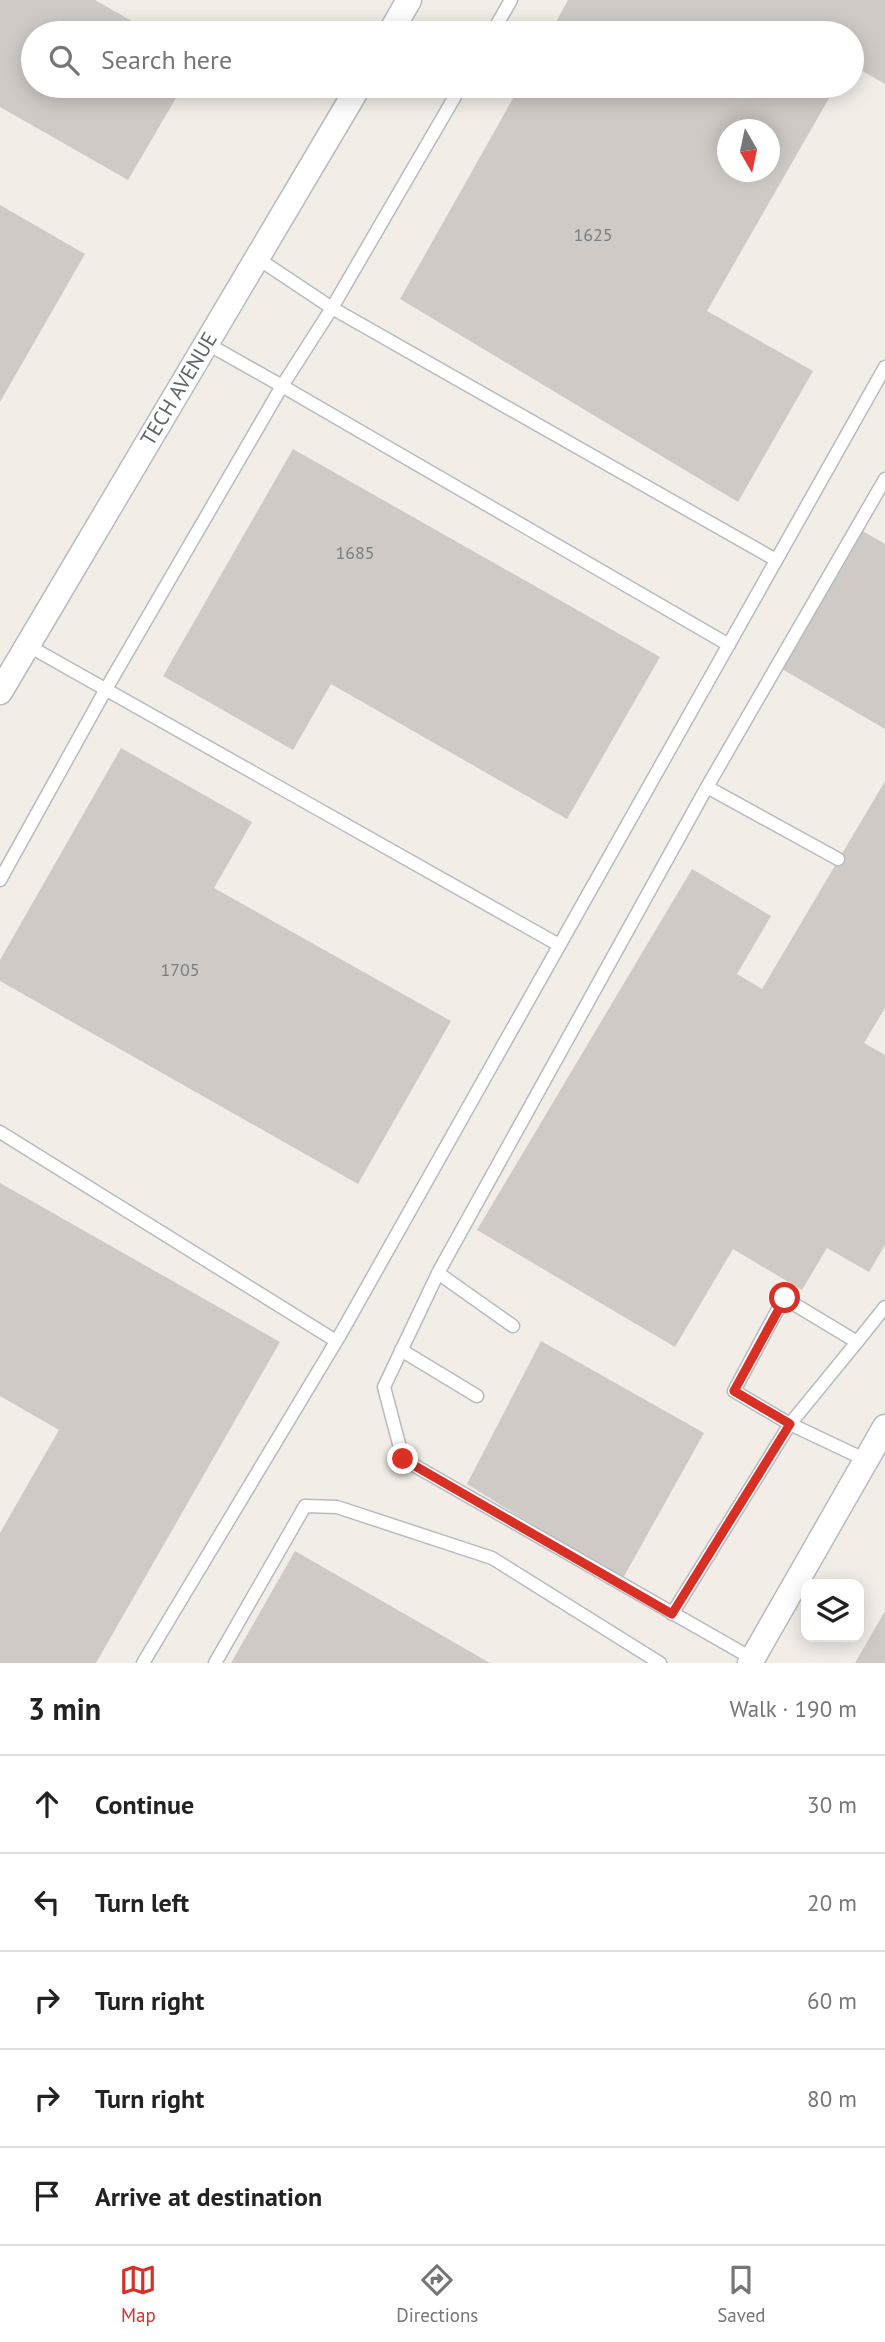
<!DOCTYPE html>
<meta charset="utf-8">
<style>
body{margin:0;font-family:"PT Sans",sans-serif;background:#f2f2f2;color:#222}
.controls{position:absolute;right:21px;bottom:21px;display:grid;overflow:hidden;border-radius:14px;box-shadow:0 4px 18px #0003}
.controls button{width:63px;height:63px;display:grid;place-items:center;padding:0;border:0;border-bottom:2px solid #e0e0e0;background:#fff;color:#222;font:35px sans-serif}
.compass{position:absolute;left:717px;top:119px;width:63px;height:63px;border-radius:50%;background:#fff;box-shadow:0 4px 18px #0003;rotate:171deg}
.stop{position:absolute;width:21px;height:21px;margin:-16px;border:5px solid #d93025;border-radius:50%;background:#fff}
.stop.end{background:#d93025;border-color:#fff;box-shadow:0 2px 7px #0008}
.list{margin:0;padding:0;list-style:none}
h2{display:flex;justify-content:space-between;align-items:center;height:91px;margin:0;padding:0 28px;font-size:30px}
h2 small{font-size:23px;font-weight:400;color:#767676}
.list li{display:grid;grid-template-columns:46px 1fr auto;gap:21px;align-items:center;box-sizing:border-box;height:98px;padding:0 28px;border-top:2px solid #e0e0e0}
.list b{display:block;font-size:26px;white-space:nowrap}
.list em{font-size:23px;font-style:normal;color:#767676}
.icon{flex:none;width:38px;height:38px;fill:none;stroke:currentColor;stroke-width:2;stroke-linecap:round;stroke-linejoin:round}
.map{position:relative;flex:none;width:885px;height:1663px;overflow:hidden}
.search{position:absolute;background:#fff;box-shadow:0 4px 18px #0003;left:21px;right:21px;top:21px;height:77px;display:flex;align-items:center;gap:18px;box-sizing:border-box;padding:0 24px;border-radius:38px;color:#767676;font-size:26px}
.sheet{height:581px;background:#fff}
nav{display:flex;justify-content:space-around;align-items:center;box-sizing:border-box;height:98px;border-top:2px solid #e0e0e0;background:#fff;font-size:19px;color:#767676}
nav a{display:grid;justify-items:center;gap:4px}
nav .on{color:#d93025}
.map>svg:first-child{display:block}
</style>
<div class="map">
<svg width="885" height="1663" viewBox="0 0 885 1663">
<rect width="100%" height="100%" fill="#f2ede7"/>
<path fill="#cfcac6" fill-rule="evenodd" d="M0,0H95L153,33H33V86H183L128,180L0,107Z
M568,0H885V84L852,65V33H550Z
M520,86H836L707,311L813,371L738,502L400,299ZM728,130H770V172H728Z
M0,205L85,254L0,402Z
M293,449L660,657L567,819L331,684L293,750L163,676Z
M861,530L885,544V729L782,669Z
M121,748L252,822L214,888L451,1021L358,1184L0,981V960Z
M885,781V1008L864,1043L885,1055V1245L869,1272L827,1248L802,1290L733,1249L675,1347L477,1230L692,869L771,916L737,974L762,989Z
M0,1183L280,1342L96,1663H0V1533L59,1430L0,1396Z
M541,1341L704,1433L622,1580L467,1484Z
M295,1551L490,1663H231Z
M885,1611V1663H855Z"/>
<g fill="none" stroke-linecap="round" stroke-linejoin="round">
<g stroke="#b7bbbf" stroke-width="15">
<path id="lane" d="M492,33L511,0
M461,86L332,308L776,560
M257,258L332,308L282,386L729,645
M27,645L559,945
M707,787L438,1273L384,1387L403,1459L753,1659
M838,859L707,787L885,479
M0,880L106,689L282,386L206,343
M0,1132L336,1341
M438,1273L513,1326
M784,1298L857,1342L790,1424L734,1391Z
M857,1342L885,1307
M401,1350L477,1396
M672,1614L790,1424L866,1460
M143,1663L340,1335L885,367
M215,1663L305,1506L337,1507L492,1558L660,1663"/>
</g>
<g stroke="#b7bbbf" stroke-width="27">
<path id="street" d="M390,33L409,0
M0,692L359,86
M750,1663L885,1427"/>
</g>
<use href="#lane" stroke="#fff" stroke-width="12"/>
<use href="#street" stroke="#fff" stroke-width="24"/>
</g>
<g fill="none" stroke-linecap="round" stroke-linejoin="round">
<path stroke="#d93025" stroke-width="9" d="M403,1459L672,1614L790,1424L734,1391L785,1298"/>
</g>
<g text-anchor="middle" stroke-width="6" stroke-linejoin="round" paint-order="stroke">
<g font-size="18" fill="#7a7e80">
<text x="593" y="241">1625</text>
<text x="355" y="559">1685</text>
<text x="180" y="976">1705</text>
</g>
<g font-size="21" fill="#5e6569" stroke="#fff">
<text transform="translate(179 389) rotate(-59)" y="7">TECH AVENUE</text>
</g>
</g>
</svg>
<div class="controls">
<button><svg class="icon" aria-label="layers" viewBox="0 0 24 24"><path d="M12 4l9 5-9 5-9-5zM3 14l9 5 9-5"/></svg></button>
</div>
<svg class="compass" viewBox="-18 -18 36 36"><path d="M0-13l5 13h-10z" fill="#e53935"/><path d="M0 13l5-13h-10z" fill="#767676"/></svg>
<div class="stop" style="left:785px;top:1298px"></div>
<div class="stop end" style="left:403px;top:1459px"></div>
<div class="search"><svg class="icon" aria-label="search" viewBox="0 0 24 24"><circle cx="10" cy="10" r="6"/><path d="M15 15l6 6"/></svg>Search here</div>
</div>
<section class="sheet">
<h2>3 min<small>Walk · 190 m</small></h2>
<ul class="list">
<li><svg class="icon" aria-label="ahead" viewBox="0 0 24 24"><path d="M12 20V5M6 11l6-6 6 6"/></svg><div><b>Continue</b></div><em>30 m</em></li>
<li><svg class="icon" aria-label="left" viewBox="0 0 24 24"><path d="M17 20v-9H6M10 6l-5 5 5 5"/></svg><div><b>Turn left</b></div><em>20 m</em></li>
<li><svg class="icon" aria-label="right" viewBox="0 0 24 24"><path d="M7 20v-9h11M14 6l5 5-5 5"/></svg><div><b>Turn right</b></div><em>60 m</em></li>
<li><svg class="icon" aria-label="right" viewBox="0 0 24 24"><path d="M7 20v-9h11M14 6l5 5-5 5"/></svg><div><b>Turn right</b></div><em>80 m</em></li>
<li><svg class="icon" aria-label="arrive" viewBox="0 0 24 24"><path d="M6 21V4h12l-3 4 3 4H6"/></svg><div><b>Arrive at destination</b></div></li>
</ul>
</section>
<nav>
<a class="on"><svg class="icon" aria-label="map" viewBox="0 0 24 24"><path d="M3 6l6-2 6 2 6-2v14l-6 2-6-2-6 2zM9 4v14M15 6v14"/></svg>Map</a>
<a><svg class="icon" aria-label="directions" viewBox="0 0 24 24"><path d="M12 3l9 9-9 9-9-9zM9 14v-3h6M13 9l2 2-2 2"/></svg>Directions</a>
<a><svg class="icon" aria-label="saved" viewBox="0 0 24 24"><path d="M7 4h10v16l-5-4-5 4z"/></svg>Saved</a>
</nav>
